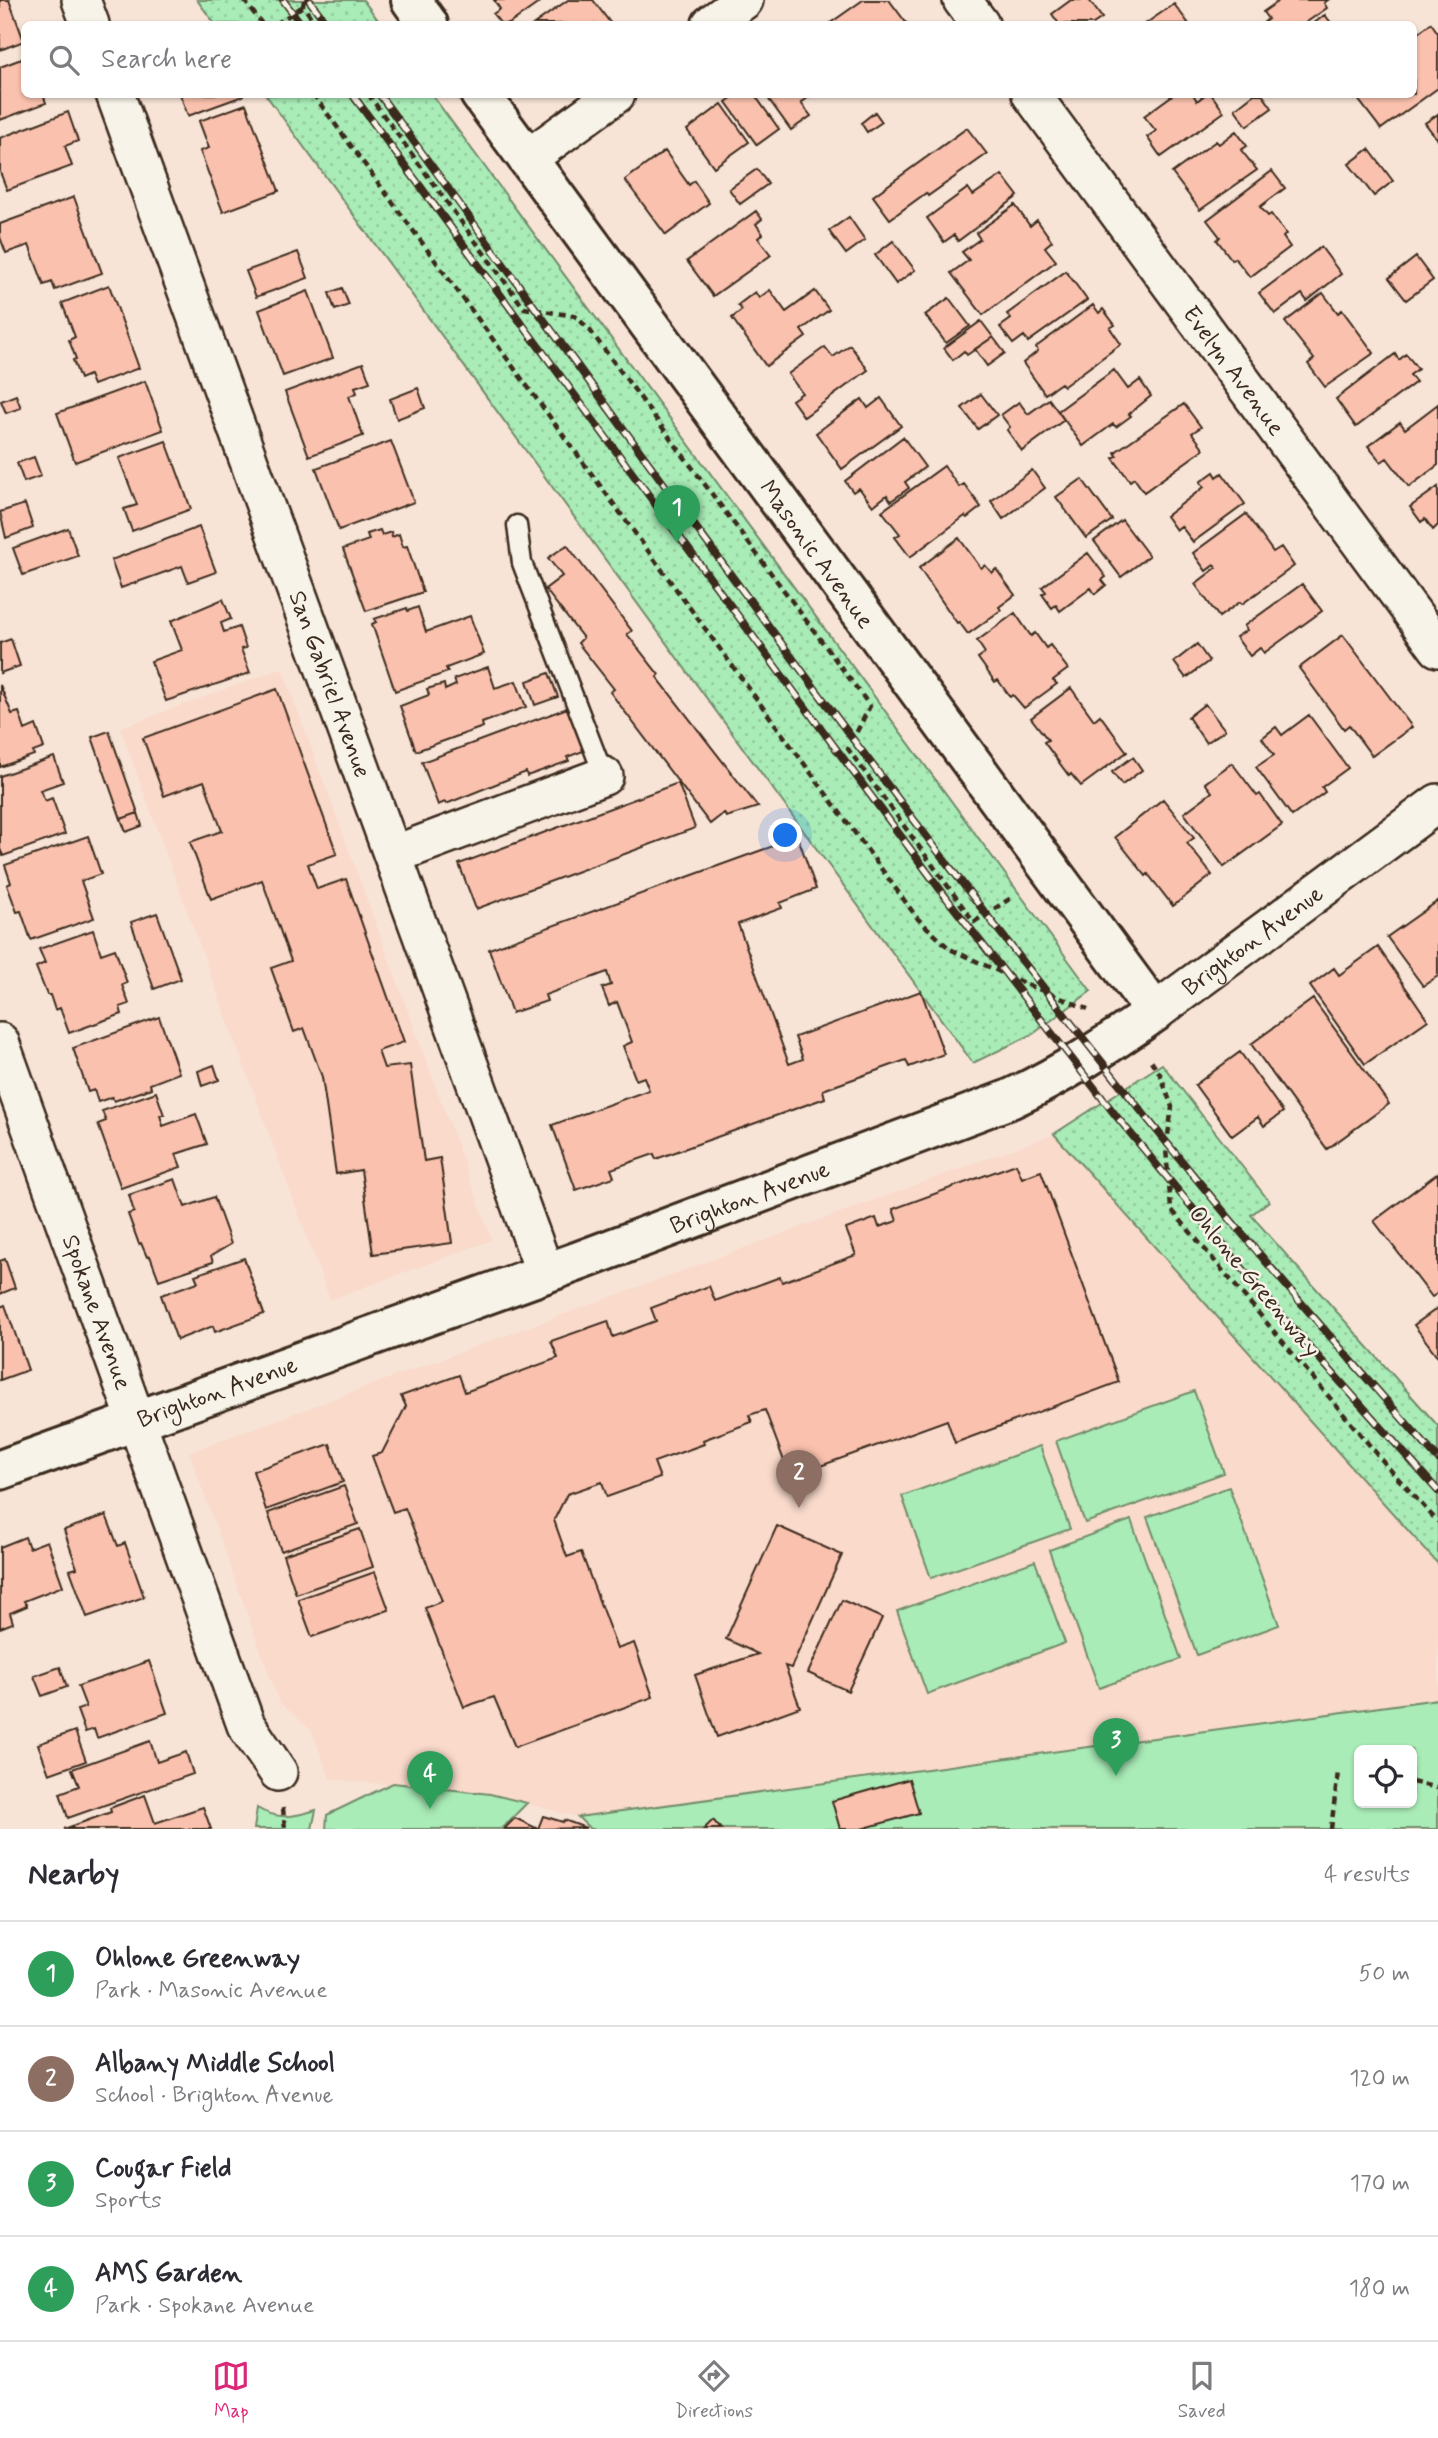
<!DOCTYPE html>
<meta charset="utf-8">
<style>
body{margin:0;font-family:Mynerve,sans-serif;background:#f7f7f7;color:#2b2b33}
.controls{position:absolute;right:21px;bottom:21px;display:grid;overflow:hidden;border-radius:10px;box-shadow:0 2px 5px #0004}
.controls button{width:63px;height:63px;display:grid;place-items:center;padding:0;border:0;border-bottom:2px solid #e1e1e2;background:#fff;color:#2b2b33;font:35px sans-serif}
.you{position:absolute;left:786px;top:836px;width:24px;height:24px;margin:-18px;border:5px solid #fff;border-radius:50%;background:#1a73e8;box-shadow:0 0 0 10px #1a73e833}
.badge{display:grid;place-items:center;width:46px;height:46px;border-radius:50%;background:#db2777;color:#fff;font-size:23px;font-weight:700}
.pin{position:absolute;translate:-50% -58px;filter:drop-shadow(0 2px 4px #0008)}
.pin::after{content:'';position:absolute;top:37px;width:24px;height:21px;background:inherit;clip-path:polygon(0 0,100% 0,50% 100%)}
.list{margin:0;padding:0;list-style:none}
h2{display:flex;justify-content:space-between;align-items:center;height:91px;margin:0;padding:0 28px;font-size:30px}
h2 small{font-size:23px;font-weight:400;color:#7c7c81}
.list li{display:grid;grid-template-columns:46px 1fr auto;gap:21px;align-items:center;box-sizing:border-box;height:105px;padding:0 28px;border-top:2px solid #e1e1e2}
.list b{display:block;font-size:26px;white-space:nowrap}
.list p{margin:0;font-size:23px;white-space:nowrap;color:#7c7c81}
.list em{font-size:23px;font-style:normal;color:#7c7c81}
.icon{flex:none;width:38px;height:38px;fill:none;stroke:currentColor;stroke-width:2;stroke-linecap:round;stroke-linejoin:round}
.map{position:relative;flex:none;width:1438px;height:1829px;overflow:hidden}
.search{position:absolute;background:#fff;box-shadow:0 2px 5px #0004;left:21px;right:21px;top:21px;height:77px;display:flex;align-items:center;gap:18px;box-sizing:border-box;padding:0 24px;border-radius:10px;color:#7c7c81;font-size:26px}
.sheet{height:511px;background:#fff}
nav{display:flex;justify-content:space-around;align-items:center;box-sizing:border-box;height:98px;border-top:2px solid #e1e1e2;background:#fff;font-size:19px;color:#7c7c81}
nav a{display:grid;justify-items:center;gap:4px}
nav .on{color:#db2777}
.map>svg:first-child{display:block}
</style>
<div class="map">
<svg width="1438" height="1829" viewBox="0 0 1438 1829">
<defs>
<pattern id="park-dots" width="8" height="8" patternUnits="userSpaceOnUse" patternTransform="scale(1.75)"><rect width="8" height="8" fill="#a9ecb7"/><path d="M2 2h.1M6 6h.1" fill="none" stroke="#92cb9d" stroke-width="1.8" stroke-linecap="round"/></pattern>
</defs>
<rect width="100%" height="100%" fill="#f8e4d7"/>
<filter id="ink" filterUnits="userSpaceOnUse"><feTurbulence type="fractalNoise" baseFrequency=".0143" numOctaves="2"/><feDisplacementMap in="SourceGraphic" scale="14" xChannelSelector="R" yChannelSelector="G"/><feConvolveMatrix kernelMatrix="1 2 1 2 8 2 1 2 1" color-interpolation-filters="sRGB"/></filter>
<g filter="url(#ink)">
<path fill="#f9dacb" d="M282,668L492,1240L330,1300L120,728Z
M1054,1134L1438,1564V1699L578,1817L490,1794L330,1779L312,1731L279,1702L189,1452Z"/>
<path fill="url(#park-dots)" stroke="#728b6a" stroke-width="2" d="M197,0H363L381,24H215Z
M266,95H432L1091,991L1033,1034L973,1063Z
M1162,1064L1269,1201L1251,1215L1438,1426V1564L1054,1134Z"/>
<path fill="#a9ecb7" stroke="#728b6a" stroke-width="2" fill-rule="evenodd" d="M1194,1391L1224,1473L1085,1523L1056,1441Z
M1040,1446L1070,1529L931,1578L902,1496Z
M1229,1487L1279,1625L1197,1655L1147,1517Z
M1131,1520L1181,1659L1099,1688L1049,1550Z
M1035,1561L1065,1643L927,1694L897,1611Z
M1438,1699V1829H590L578,1817ZM1359,1750H1412V1803H1359Z
M393,1783L490,1794L527,1803L501,1829H326L327,1815Z
M257,1808C277,1820 294,1817 316,1810L312,1829H254Z"/>
<path fill="#fac2ae" stroke="#3b2a1e" stroke-width="2" d="M0,0H9L24,41L0,50Z
M494,0H543L509,24H501L493,14L500,9Z
M568,0H593L611,24H534Z
M863,0H889L907,24H829Z
M1071,0H1089L1102,18L1093,24H1059L1052,14Z
M1280,0H1328L1324,3L1327,8L1304,24H1262L1268,19L1263,12Z
M1174,4L1189,24H1145Z
M1325,15L1332,24H1313Z
M1431,23L1438,33V88L1381,129L1358,99L1363,94H1414V36Z
M24,58V94H43L46,103L0,120V67Z
M180,94H243V96L188,116Z
M737,94H754L779,129L757,145L726,102Z
M765,94H813L801,103L811,116L791,130Z
M1174,94H1193L1197,101L1206,94H1211L1224,112L1161,157L1147,137L1156,131L1144,116Z
M1254,94H1262L1272,108L1247,126L1235,109Z
M246,104L279,191L223,212L200,151L209,148L199,121Z
M722,104L749,142L714,167L687,130Z
M68,112L78,141L65,146L72,166L7,190L0,172V138Z
M875,112L882,122L867,132L861,123Z
M1438,114V140L1425,123Z
M967,128L987,154L928,196L926,193L890,219L873,196Z
M1236,131L1247,146L1241,150L1257,170L1200,210L1172,173L1216,141L1219,144Z
M1369,149L1393,181L1374,196L1349,164Z
M665,151L689,185L694,181L709,203L666,235L625,180Z
M757,169L768,184L740,204L729,189Z
M1272,171L1285,188L1260,207L1268,216L1271,214L1286,234L1283,237L1290,247L1250,277L1235,258L1232,260L1217,240L1220,237L1207,220Z
M1002,175L1018,196L958,241L954,235L944,242L927,218L968,188L973,195Z
M74,197L102,273L55,290L52,282L44,285L29,245L6,253L0,237V224Z
M1015,205L1030,226L1037,220L1052,241L1045,247L1056,261L983,315L951,273L969,260L962,252L980,239L976,233Z
M756,211L762,219L756,224L763,234L758,238L771,255L713,296L687,261Z
M849,217L865,240L846,254L829,231Z
M893,241L915,270L896,284L875,255Z
M1321,247L1341,274L1307,301L1302,294L1275,314L1259,293Z
M298,252L308,278L256,297L246,271Z
M1416,257L1433,280L1406,300L1389,278Z
M1066,271L1087,300L1028,342L1024,336L1013,344L1000,327L1011,319L1007,314Z
M109,285L139,368L93,385L89,375L80,379L73,360L76,359L69,340L75,337L62,303Z
M342,288L349,305L335,310L329,293Z
M770,290L786,312L815,291L829,310L801,330L806,337L766,366L732,318L742,310L738,305L755,292L759,298Z
M308,291L333,358L283,376L259,310Z
M1323,293L1338,313L1342,310L1374,353L1325,387L1308,364L1314,359L1285,322Z
M949,298L970,326L946,343L925,315Z
M1093,305L1099,313L1103,309L1115,325L1110,328L1121,344L1064,386L1061,383L1045,394L1023,363L1038,351L1036,347Z
M981,321L993,337L967,355L964,351L953,360L944,348Z
M993,337L1005,353L987,366L975,349Z
M850,345L868,370L804,417L792,400L802,393L788,374L825,347L833,357Z
M1395,354L1399,360L1406,354L1418,369L1410,375L1416,382L1356,427L1336,399Z
M363,363L370,382L355,387L357,393L349,396L363,436L309,456L285,392Z
M1114,370L1128,389L1140,380L1151,396L1129,414L1131,416L1116,427L1113,424L1083,446L1058,411Z
M145,381L163,430L75,462L57,413Z
M418,388L425,408L397,419L390,399Z
M981,394L997,415L978,429L962,408Z
M16,395L21,408L6,413L1,401Z
M881,398L901,426L842,469L816,433L862,399L868,408Z
M1049,399L1064,420L1022,451L1007,430L1010,427L1001,415L1019,402L1028,414Z
M1184,404L1201,427L1192,433L1204,449L1144,492L1134,478L1130,481L1113,458L1117,456L1115,452Z
M1438,404V465L1409,487L1387,458L1381,462L1368,446L1400,422L1405,429Z
M903,437L925,467L905,482L909,488L891,501L887,495L873,506L859,488L853,492L845,481Z
M166,441L191,509L132,531L124,509L137,505L119,458Z
M391,441L414,502L339,530L316,468Z
M34,457L41,476L24,482L17,463Z
M944,466L959,487L964,484L981,507L967,518L965,516L910,557L895,537L900,534L882,511Z
M1032,470L1045,488L1003,519L991,501Z
M1214,472L1217,477L1222,473L1245,504L1193,542L1181,526L1176,530L1166,516L1204,487L1200,482Z
M1082,479L1112,520L1086,538L1056,497Z
M1438,487V525L1433,530L1425,519L1421,522L1410,507Z
M25,504L33,528L6,538L0,512Z
M1246,514L1273,552L1281,547L1294,566L1242,604L1240,602L1219,617L1195,584L1216,568L1214,565L1206,571L1193,553Z
M1122,520L1149,556L1121,577L1094,541Z
M199,527L216,572L188,582L182,566L121,588L111,560Z
M68,528L78,556L23,575L13,548Z
M380,530L382,535L391,532L392,537L399,534L403,547L407,546L423,592L366,611L343,549L369,540L367,534Z
M959,538L981,568L985,565L992,573L996,569L1015,595L999,607L1001,610L968,634L959,622L957,623L919,568Z
M567,545L632,631L627,634L659,675L657,677L758,807L726,817L724,813L710,824L610,692L614,689L578,643L583,638L545,589L562,576L548,558Z
M1088,553L1106,577L1102,580L1106,585L1095,594L1091,588L1060,611L1056,605L1052,608L1042,594L1046,592L1042,587Z
M1302,584L1322,611L1264,653L1260,648L1250,656L1236,637L1247,630L1244,626Z
M223,599L231,619L221,623L224,632L239,627L246,648L241,649L250,673L166,701L151,661L182,650L171,621Z
M418,607L426,632L470,616L484,654L446,668L448,672L395,691L372,624L376,622L374,619L407,608L408,611Z
M1015,613L1031,636L1035,633L1046,648L1050,645L1068,669L1053,680L1057,684L1024,708L1013,695L1010,697L998,680L995,682L978,658L985,653L977,641Z
M1343,635L1412,727L1372,756L1349,725L1344,729L1299,668Z
M11,639L20,666L0,673V643Z
M1197,644L1209,661L1186,678L1174,662Z
M488,667L495,688L516,681L526,707L482,723L483,727L416,751L400,706L429,695L427,689L444,684L445,690L456,685L454,679Z
M549,673L558,697L535,705L527,681Z
M0,685L12,714L19,712L25,730L36,725L44,748L33,752L34,755L0,767Z
M1071,688L1094,720L1100,715L1127,752L1081,786L1071,774L1069,776L1044,742L1048,740L1031,718Z
M277,689L337,854L308,864L317,889L346,879L404,1042L378,1051L384,1068L410,1065L424,1161L440,1158L452,1243L373,1254L361,1170L336,1174L322,1077L304,1028L294,1032L271,968L291,961L262,880L211,899L190,842L222,831L204,781L164,796L143,738Z
M1205,704L1225,730L1206,743L1188,717Z
M570,707L586,750L567,757L569,761L527,776L526,772L446,804L445,802L438,805L422,762Z
M1309,715L1348,768L1322,787L1325,792L1292,816L1256,767L1274,755L1262,738L1276,727L1282,735Z
M109,731L138,813L121,819L92,737Z
M54,757L63,782L40,790L45,801L52,798L65,834L3,856L0,849V776Z
M1133,757L1142,770L1122,785L1112,772Z
M1232,763L1257,796L1260,794L1282,825L1224,867L1184,813L1212,792L1205,783Z
M678,783L695,828L476,909L459,864Z
M1163,799L1194,838L1187,843L1212,875L1173,906L1148,874L1146,876L1115,837Z
M138,813L142,826L126,832L121,819Z
M88,836L101,874L81,881L94,918L31,940L21,911L17,912L7,885L11,883L5,865Z
M798,837L816,889L780,903L782,908L738,924L789,1064L803,1059L795,1037L921,991L944,1054L909,1067L906,1060L823,1090L825,1098L656,1159L654,1154L611,1169L614,1177L576,1190L552,1125L649,1090L644,1077L636,1080L623,1046L632,1042L617,1002L609,1006L602,988L611,985L607,972L545,995L547,1001L512,1013L489,949Z
M1438,901V976L1423,986L1387,937Z
M157,913L181,979L154,989L131,922Z
M93,930L101,954L115,949L127,983L122,985L129,1004L120,1007L122,1014L69,1033L60,1008L55,1010L50,995H47L36,967L45,963L39,949Z
M1378,947L1428,1020L1365,1064L1310,986L1334,968L1339,975Z
M1313,999L1389,1104L1327,1149L1251,1044Z
M159,1017L179,1073L150,1084L151,1088L114,1101L112,1097L98,1102L94,1090L88,1092L73,1048Z
M1240,1052L1283,1112L1264,1126L1258,1117L1232,1136L1195,1085Z
M214,1065L219,1080L202,1086L198,1071Z
M156,1092L164,1115H160L163,1126L196,1114L207,1144L176,1154L181,1167L121,1188L98,1124L106,1121L102,1111Z
M1016,1164L1022,1178L1041,1171L1119,1382L955,1443L947,1420L790,1477L765,1410L749,1415L752,1422L703,1440L704,1444L654,1462L660,1478L607,1497L602,1482L567,1494L554,1520L567,1557L581,1552L617,1649L634,1643L653,1697L515,1747L494,1697L464,1707L425,1608L442,1601L405,1508L393,1512L372,1456L382,1453L406,1406L401,1396L459,1375L465,1392L558,1358L551,1341L608,1321L613,1337L656,1321L651,1308L709,1286L715,1301L780,1277L782,1282L856,1255L846,1229L876,1218L879,1227L897,1221L893,1209Z
M1438,1173V1293L1432,1297L1374,1221Z
M175,1179L185,1207L214,1197L231,1244L211,1256L213,1262L159,1280L150,1256L147,1257L141,1243L139,1244L128,1214L134,1212L129,1195Z
M244,1258L264,1314L215,1332L213,1326L177,1340L161,1295L198,1282L195,1275Z
M5,1259L15,1288L0,1294V1261Z
M5,1305L28,1370L0,1380V1307Z
M1438,1308V1357L1414,1325Z
M330,1444L343,1482L266,1510L253,1471Z
M344,1486L358,1524L281,1551L268,1513Z
M106,1515L118,1546L125,1543L144,1597L87,1617L70,1570L77,1568L64,1530Z
M777,1526L842,1555L791,1668L785,1666L800,1707L717,1737L695,1675L758,1654L726,1639Z
M360,1529L373,1567L296,1594L283,1555Z
M25,1537L29,1548L47,1541L63,1586L24,1601L27,1606L10,1613L13,1623L0,1628V1547Z
M375,1572L389,1610L312,1637L298,1599Z
M842,1600L882,1618L848,1691L808,1673Z
M149,1661L167,1713L97,1738L94,1729L85,1732L77,1710L86,1707L78,1686Z
M60,1667L67,1687L42,1696L34,1676Z
M75,1731L86,1761L49,1774L38,1744Z
M150,1741L157,1762L186,1752L193,1774L68,1818L60,1793L79,1786L72,1769Z
M909,1779L919,1813L861,1829H840L832,1801Z
M145,1795L155,1823L203,1807L211,1829H64L111,1812L110,1808Z
M543,1816L563,1822L564,1820L586,1828L538,1829Z
M515,1818L538,1829H539H504Z
M713,1820L721,1829H704Z"/>
<g fill="none" stroke-linecap="round" stroke-linejoin="round">
<g stroke="#3b2a1e" stroke-width="23">
<path id="service" d="M517,525L522,563L604,776"/>
</g>
<g stroke="#3b2a1e" stroke-width="42">
<g id="minor">
<path d="M81,0L90,24"/>
<path d="M962,0L980,24"/>
<path d="M711,24L744,0"/>
<path id="s1" d="M115,94L545,1273"/>
<path id="s2" d="M1031,94L1438,648"/>
<path d="M527,159L616,94"/>
<path d="M393,855L604,776"/>
<path id="s3" d="M1155,1012L1438,803"/>
<path id="s4" d="M0,1042L246,1725L278,1772"/>
</g>
</g>
<g stroke="#3b2a1e" stroke-width="44">
<g id="tertiary">
<path d="M411,0L428,24"/>
<path id="s5" d="M0,1470L579,1261L1010,1099C1062,1075 1108,1045 1155,1012L480,94"/>
</g>
</g>
<path stroke="#3b2a1e" stroke-width="4.5" stroke-dasharray="7 5" stroke-linecap="butt" d="M244,0L262,24
M304,0L303,6L316,24
M276,24L303,6
M313,94L918,919L950,949L1028,985L1088,1009
M368,94L524,308L575,316L589,329L870,706L848,749L974,922L1011,898
M1151,1061L1160,1074L1172,1107L1166,1149L1171,1209L1393,1473L1438,1522
M1412,1782L1438,1788
M283,1808L285,1829
M1331,1829L1338,1772"/>
<use href="#service" stroke="#f7f3e8" stroke-width="18"/>
<use href="#minor" stroke="#f7f3e8" stroke-width="37"/>
<use href="#tertiary" stroke="#f7f3e8" stroke-width="38"/>
<g stroke="#3b2a1e" stroke-width="8">
<path id="rail" d="M283,0L301,24
M309,0L327,24
M352,94L945,896L1117,1117L1287,1322L1438,1491
M379,94C627,432 871,775 1134,1102C1231,1224 1334,1342 1438,1459"/>
</g>
<use href="#rail" stroke="#f7f3e8" stroke-width="5" stroke-dasharray="16" stroke-linecap="butt"/>
</g>
</g>
<g text-anchor="middle" stroke-width="5" stroke-linejoin="round" paint-order="stroke">
<g font-size="24" fill="#3b2a1e" stroke="#f7f3e8">
<text dy="8" stroke="none"><textPath href="#s2" startOffset="343">Evelyn Avenue</textPath></text>
<text transform="translate(817 554) rotate(54)" y="8">Masonic Avenue</text>
<text dy="8" stroke="none"><textPath href="#s1" startOffset="628">San Gabriel Avenue</textPath></text>
<text dy="8" stroke="none"><textPath href="#s3" startOffset="121">Brighton Avenue</textPath></text>
<text dy="8" stroke="none"><textPath href="#s5" startOffset="798">Brighton Avenue</textPath></text>
<text transform="translate(1255 1281) rotate(50)" y="8">Ohlone Greenway</text>
<text dy="8" stroke="none"><textPath href="#s4" startOffset="287">Spokane Avenue</textPath></text>
<text dy="8" stroke="none"><textPath href="#s5" startOffset="231">Brighton Avenue</textPath></text>
</g>
</g>
</svg>
<div class="controls">
<button><svg class="icon" aria-label="locate" viewBox="0 0 24 24"><circle cx="12" cy="12" r="6"/><path d="M12 2v4M12 18v4M2 12h4M18 12h4"/></svg></button>
</div>
<div class="you"></div>
<div class="pin badge" style="left:677px;top:543px;background:#2e9e5b">1</div>
<div class="pin badge" style="left:799px;top:1508px;background:#8d6e63">2</div>
<div class="pin badge" style="left:1116px;top:1776px;background:#2e9e5b">3</div>
<div class="pin badge" style="left:430px;top:1809px;background:#2e9e5b">4</div>
<div class="search"><svg class="icon" aria-label="search" viewBox="0 0 24 24"><circle cx="10" cy="10" r="6"/><path d="M15 15l6 6"/></svg>Search here</div>
</div>
<section class="sheet">
<h2>Nearby<small>4 results</small></h2>
<ul class="list">
<li><span class="badge" style="background:#2e9e5b">1</span><div><b>Ohlone Greenway</b><p>Park · Masonic Avenue</p></div><em>50 m</em></li>
<li><span class="badge" style="background:#8d6e63">2</span><div><b>Albany Middle School</b><p>School · Brighton Avenue</p></div><em>120 m</em></li>
<li><span class="badge" style="background:#2e9e5b">3</span><div><b>Cougar Field</b><p>Sports</p></div><em>170 m</em></li>
<li><span class="badge" style="background:#2e9e5b">4</span><div><b>AMS Garden</b><p>Park · Spokane Avenue</p></div><em>180 m</em></li>
</ul>
</section>
<nav>
<a class="on"><svg class="icon" aria-label="map" viewBox="0 0 24 24"><path d="M3 6l6-2 6 2 6-2v14l-6 2-6-2-6 2zM9 4v14M15 6v14"/></svg>Map</a>
<a><svg class="icon" aria-label="directions" viewBox="0 0 24 24"><path d="M12 3l9 9-9 9-9-9zM9 14v-3h6M13 9l2 2-2 2"/></svg>Directions</a>
<a><svg class="icon" aria-label="saved" viewBox="0 0 24 24"><path d="M7 4h10v16l-5-4-5 4z"/></svg>Saved</a>
</nav>
